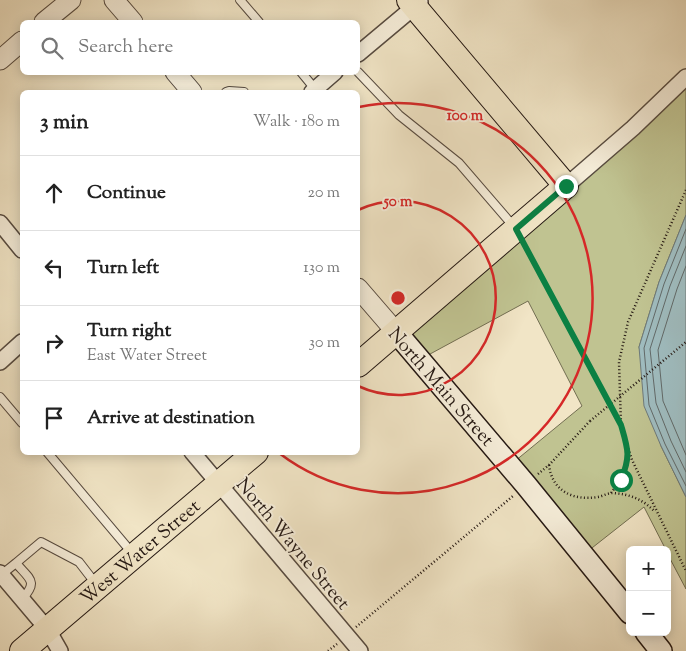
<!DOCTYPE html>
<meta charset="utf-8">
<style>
body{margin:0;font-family:"Sorts Mill Goudy",serif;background:#f6f6f6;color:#222}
.controls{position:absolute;right:15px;bottom:15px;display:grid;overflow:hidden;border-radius:8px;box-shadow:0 2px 12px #0003}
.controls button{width:45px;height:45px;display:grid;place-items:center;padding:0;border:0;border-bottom:1px solid #e0e0e0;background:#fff;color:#222;font:25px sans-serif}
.stop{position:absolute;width:15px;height:15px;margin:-11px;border:4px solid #0b8043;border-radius:50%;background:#fff}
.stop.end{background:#0b8043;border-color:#fff;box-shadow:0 1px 5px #0008}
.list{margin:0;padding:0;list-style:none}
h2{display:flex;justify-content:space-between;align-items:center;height:65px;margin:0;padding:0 20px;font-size:21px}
h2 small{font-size:16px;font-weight:400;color:#767676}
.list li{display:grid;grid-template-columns:32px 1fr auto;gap:15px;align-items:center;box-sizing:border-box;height:75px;padding:0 20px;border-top:1px solid #e0e0e0}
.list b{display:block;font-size:19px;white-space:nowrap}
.list p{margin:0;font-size:16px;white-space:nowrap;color:#767676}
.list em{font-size:16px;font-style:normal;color:#767676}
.icon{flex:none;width:28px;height:28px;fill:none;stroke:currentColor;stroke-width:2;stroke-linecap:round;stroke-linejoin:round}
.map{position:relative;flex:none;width:686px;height:651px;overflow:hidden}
.search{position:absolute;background:#fff;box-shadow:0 2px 12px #0003;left:20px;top:20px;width:340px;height:55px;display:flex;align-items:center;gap:12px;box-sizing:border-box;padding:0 18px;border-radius:8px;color:#767676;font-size:19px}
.panel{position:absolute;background:#fff;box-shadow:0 2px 12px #0003;left:20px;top:90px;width:340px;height:365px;border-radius:8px}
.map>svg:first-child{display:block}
</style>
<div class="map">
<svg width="686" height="651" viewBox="0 0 686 651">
<rect width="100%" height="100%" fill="#f1e5c6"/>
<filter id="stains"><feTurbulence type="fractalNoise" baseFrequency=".004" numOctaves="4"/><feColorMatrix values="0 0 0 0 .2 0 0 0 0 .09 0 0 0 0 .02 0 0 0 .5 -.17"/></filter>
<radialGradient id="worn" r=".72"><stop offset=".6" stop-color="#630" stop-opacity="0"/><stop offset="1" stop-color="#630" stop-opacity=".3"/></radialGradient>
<path fill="#c0c391" stroke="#726e52" d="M686,77V215L659,282L639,347L661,446L686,497V589L667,553V550H666L644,507L583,555L509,466L582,406L528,301L419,360L396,332Z"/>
<path fill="#9fbcbf" stroke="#6e7a7a" d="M686,215V497L661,446L644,406L639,347L659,282Z"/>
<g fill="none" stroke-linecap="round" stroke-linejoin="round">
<path stroke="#626a69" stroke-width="1" d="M686,229L664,284L644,348L649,405L665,444L686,486
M686,246L670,286L650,349L656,403L671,441L686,472
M686,266L677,289L658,350L663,401L686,455"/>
<g stroke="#574b40" stroke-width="10">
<path id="service" d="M240,0L259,22
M301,72L315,89
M358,72L399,115L459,163L515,228
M226,92L229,91L244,92
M0,397L22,423
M47,452L133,554
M16,563L41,542L79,562L96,584
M1,575L16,563C29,579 39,581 22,599"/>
</g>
<g stroke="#574b40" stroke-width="18">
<path id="minor" d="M358,54L420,2
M312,92L335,72
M566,186L633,128L686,77
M0,223L22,250
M0,362L22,342
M192,452L360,651
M0,573L48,630L60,651"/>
</g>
<g stroke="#574b40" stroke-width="21">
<path id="tertiary" d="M114,0L133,22
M44,22L71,0
M0,60L22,41
M175,72L192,92
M358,288L396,332"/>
</g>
<g stroke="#241813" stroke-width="24">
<path id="secondary" d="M396,332L526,485L630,613
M646,632L661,651"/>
</g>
<g stroke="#241813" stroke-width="26">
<g id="primary">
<path d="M358,365L566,186L409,0"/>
<path id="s1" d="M22,651L256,452"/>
</g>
</g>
<path stroke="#241813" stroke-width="2.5" stroke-dasharray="1 2.5" stroke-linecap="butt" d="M686,190L628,322L619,362L621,425L632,460L686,571
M525,246L620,423
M549,465C552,491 573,501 598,497C603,496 608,493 613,493C630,494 644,500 655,512
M538,474L549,465L590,421
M611,493C620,481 628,468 628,452
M356,627L513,496
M328,651L337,644"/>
<use href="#service" stroke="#f6eeda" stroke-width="8"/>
<use href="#minor" stroke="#f6eeda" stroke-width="15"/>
<use href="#tertiary" stroke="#f6eeda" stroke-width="19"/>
<use href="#secondary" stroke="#f6eeda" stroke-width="21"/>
<use href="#primary" stroke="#f1e5c6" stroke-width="24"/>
<path stroke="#241813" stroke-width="2.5" stroke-dasharray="1 2.5" stroke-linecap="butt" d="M590,421L686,342"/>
</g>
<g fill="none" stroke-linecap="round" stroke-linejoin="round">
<path stroke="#0b8043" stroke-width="6" d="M566,186L516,229L621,425C628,449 631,456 621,480"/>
</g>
<g fill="none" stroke="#d62828" stroke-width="2.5">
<path d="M358 210A97 97 0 1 1 358 386"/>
<path d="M359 107A195 195 0 1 1 279 453"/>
</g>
<g text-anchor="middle" stroke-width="4" stroke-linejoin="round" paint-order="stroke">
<g font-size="19" fill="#241813" stroke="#f6eeda">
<text transform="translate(442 386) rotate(49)" y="7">North Main Street</text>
<text transform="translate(294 543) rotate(50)" y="7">North Wayne Street</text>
<text dy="7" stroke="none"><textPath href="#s1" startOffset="154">West Water Street</textPath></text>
</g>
</g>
<circle cx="398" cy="298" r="8" fill="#d62828" stroke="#f6eeda" stroke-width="2.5"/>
<g font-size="15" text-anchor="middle" font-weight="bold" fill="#d62828" stroke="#f6eeda" stroke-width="4" stroke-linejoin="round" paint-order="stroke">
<text x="465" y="120">100 m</text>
<text x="398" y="206">50 m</text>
</g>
<rect width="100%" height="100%" filter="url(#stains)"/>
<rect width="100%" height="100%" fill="url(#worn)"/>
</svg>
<div class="controls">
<button>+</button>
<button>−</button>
</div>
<div class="stop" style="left:621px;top:480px"></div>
<div class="stop end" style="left:566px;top:186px"></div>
<div class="search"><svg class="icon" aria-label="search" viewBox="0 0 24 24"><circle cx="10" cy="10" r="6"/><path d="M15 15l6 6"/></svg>Search here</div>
<section class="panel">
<h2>3 min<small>Walk · 180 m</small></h2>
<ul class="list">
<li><svg class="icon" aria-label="ahead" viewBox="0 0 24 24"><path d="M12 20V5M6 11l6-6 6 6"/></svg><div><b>Continue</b></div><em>20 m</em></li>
<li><svg class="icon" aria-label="left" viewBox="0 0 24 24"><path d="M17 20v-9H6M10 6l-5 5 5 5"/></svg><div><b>Turn left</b></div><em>130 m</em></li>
<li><svg class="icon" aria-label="right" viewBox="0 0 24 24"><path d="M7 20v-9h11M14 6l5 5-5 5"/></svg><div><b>Turn right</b><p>East Water Street</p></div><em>30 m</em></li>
<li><svg class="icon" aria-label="arrive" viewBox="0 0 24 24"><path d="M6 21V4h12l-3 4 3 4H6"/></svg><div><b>Arrive at destination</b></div></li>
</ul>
</section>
</div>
